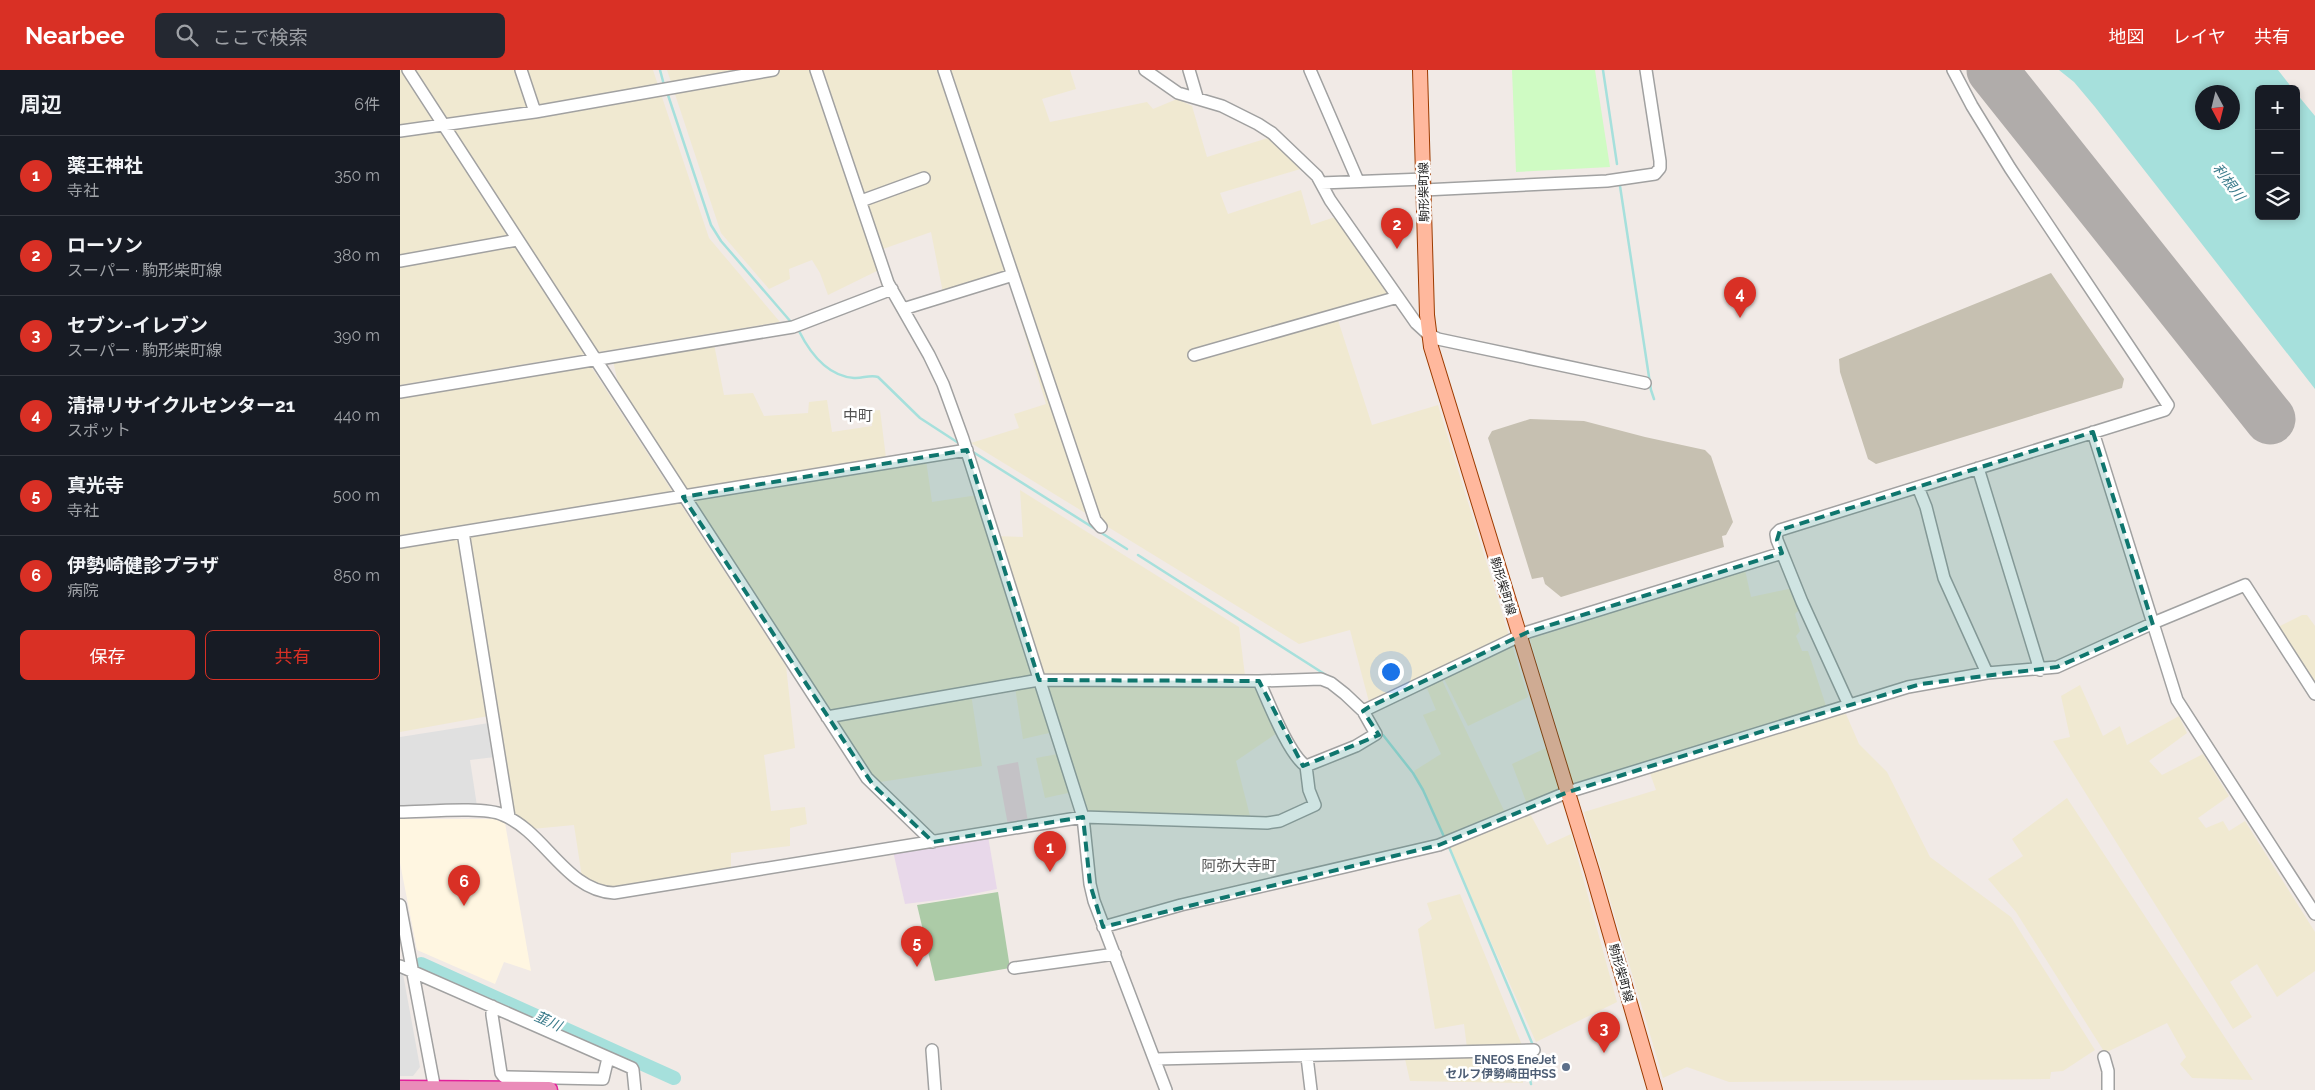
<!DOCTYPE html>
<html lang="ja">
<meta charset="utf-8">
<style>
body{margin:0;font-family:Raleway,"Noto Sans JP",sans-serif;background:#242831;color:#f1f3f6}
.controls{position:absolute;right:15px;top:15px;display:grid;overflow:hidden;border-radius:8px;box-shadow:0 2px 8px #0003}
.controls button{width:45px;height:45px;display:grid;place-items:center;padding:0;border:0;border-bottom:1px solid #363941;background:#171b24;color:#f1f3f6;font:25px sans-serif}
.compass{position:absolute;left:1795px;top:15px;width:45px;height:45px;border-radius:50%;background:#171b24;box-shadow:0 2px 8px #0003;rotate:173deg}
.you{position:absolute;left:990px;top:601px;width:18px;height:18px;margin:-12px;border:4px solid #fff;border-radius:50%;background:#1a73e8;box-shadow:0 0 0 8px #1a73e833}
.badge{display:grid;place-items:center;width:32px;height:32px;border-radius:50%;background:#d93025;color:#fff;font-size:16px;font-weight:700}
.pin{position:absolute;translate:-50% -41px;filter:drop-shadow(0 1px 2px #0008)}
.pin::after{content:'';position:absolute;top:26px;width:18px;height:15px;background:inherit;clip-path:polygon(0 0,100% 0,50% 100%)}
.list{margin:0;padding:0;list-style:none}
h2{display:flex;justify-content:space-between;align-items:center;height:65px;margin:0;padding:0 20px;font-size:21px}
h2 small{font-size:16px;font-weight:400;color:#9ea1a6}
.list li{display:grid;grid-template-columns:32px 1fr auto;gap:15px;align-items:center;box-sizing:border-box;height:80px;padding:0 20px;border-top:1px solid #363941}
.list b{display:block;font-size:19px;white-space:nowrap}
.list p{margin:0;font-size:16px;white-space:nowrap;color:#9ea1a6}
.list em{font-size:16px;font-style:normal;color:#9ea1a6}
.actions{display:flex;gap:10px;padding:15px 20px}
.actions a{flex:1;padding:11px 0;border:1px solid #d93025;border-radius:8px;text-align:center;font-size:18px;color:#d93025}
.actions .main{background:#d93025;color:#fff}
.icon{flex:none;width:28px;height:28px;fill:none;stroke:currentColor;stroke-width:2;stroke-linecap:round;stroke-linejoin:round}
.map{position:relative;flex:none;width:1915px;height:1020px;overflow:hidden}
header{display:flex;align-items:center;gap:30px;box-sizing:border-box;height:70px;padding:0 25px;background:#d93025;color:#fff}
header strong{font-size:24px}
nav{display:flex;gap:28px;margin-inline-start:auto;font-size:18px}
.search{width:350px;height:45px;background:#242831;display:flex;align-items:center;gap:12px;box-sizing:border-box;padding:0 18px;border-radius:8px;color:#9ea1a6;font-size:19px}
main{display:flex}
aside{flex:1;background:#171b24}
.map>svg:first-child{display:block}
</style>
<header>
<strong>Nearbee</strong>
<div class="search"><svg class="icon" aria-label="search" viewBox="0 0 24 24"><circle cx="10" cy="10" r="6"/><path d="M15 15l6 6"/></svg>ここで検索</div>
<nav><a>地図</a><a>レイヤ</a><a>共有</a></nav>
</header>
<main>
<aside>
<h2>周辺<small>6件</small></h2>
<ul class="list">
<li><span class="badge">1</span><div><b>薬王神社</b><p>寺社</p></div><em>350 m</em></li>
<li><span class="badge">2</span><div><b>ローソン</b><p>スーパー · 駒形柴町線</p></div><em>380 m</em></li>
<li><span class="badge">3</span><div><b>セブン-イレブン</b><p>スーパー · 駒形柴町線</p></div><em>390 m</em></li>
<li><span class="badge">4</span><div><b>清掃リサイクルセンター21</b><p>スポット</p></div><em>440 m</em></li>
<li><span class="badge">5</span><div><b>真光寺</b><p>寺社</p></div><em>500 m</em></li>
<li><span class="badge">6</span><div><b>伊勢崎健診プラザ</b><p>病院</p></div><em>850 m</em></li>
</ul>
<div class="actions"><a class="main">保存</a><a>共有</a></div>
</aside>
<div class="map">
<svg width="1915" height="1020" viewBox="0 0 1915 1020">
<rect width="100%" height="100%" fill="#f1eae6"/>
<path fill="#f2d5dd" d="M618,692L628,752L608,755L597,696Z"/>
<path fill="#e8d8ea" d="M588,766L597,819L554,828L505,834L493,781Z"/>
<path fill="#fff6e1" d="M0,749H94L105,753L131,901L104,892L95,914L17,880L0,793Z"/>
<path fill="#c6c0b1" d="M1651,203L1724,309L1722,318L1476,394L1468,389L1440,302L1439,289Z
M1130,349L1184,351L1245,367L1305,380L1311,386L1333,452L1326,465L1322,466L1324,477L1161,527L1145,514L1143,507L1132,509L1088,368L1092,361Z"/>
<path fill="#f0e9d1" d="M0,0H253L309,168L380,252L0,315Z
M267,0H670L676,19L642,29L650,52L747,32L753,39L777,29L792,36L807,87L871,67L904,98L820,123L828,144L901,120L911,155L935,147L990,225L935,241L972,355L1038,335L1128,627L1068,656L1040,601L969,632L950,560L899,574L571,373L619,358L614,344L646,334L609,212L543,223L531,162L483,179L485,197L428,225L420,203L412,190L389,199L390,209L369,219L321,163Z
M314,274L324,325L353,323L364,346L408,343L409,332L427,330L432,362L472,356L471,341L480,340L487,396L526,390L532,432L578,425L590,466L623,467L620,420L839,557L846,614L855,615L877,663L836,691L850,746L685,743L668,723L645,728L636,688L658,684L649,663L623,669L615,617L571,624L582,696L474,713L221,326L213,291Z
M190,295L386,596L395,678L364,685L371,741L405,737L407,754L390,758V776L331,783V800L206,818L182,807L174,755L132,759L111,741L94,645L0,662V328Z
M1345,500L1351,527L1393,518L1401,538L1395,544L1400,561L1396,566L1402,581H1408L1429,645L1446,644L1459,674L1487,702L1530,787L1611,847L1695,980L1663,1001L1651,1002L1650,1009L1329,1012L1287,997L1263,1008L1184,742L1256,720L1247,695L1127,734L1112,694L1161,671L1130,569Z
M1902,545H1907L1915,556V619L1878,557Z
M1041,608L1109,751L1129,742L1147,775L1171,764L1217,932L1136,972L1014,701L1041,684L1023,645L1036,640L1026,616Z
M1680,615L1703,666L1720,656L1727,675L1779,646L1787,663L1749,691L1762,705L1803,684L1829,726L1798,748L1806,758L1823,751L1829,761L1845,751L1915,862V901L1877,927L1857,894L1830,912L1852,947L1833,959L1653,671L1670,667L1661,626Z
M1667,728L1853,1010L1792,1008L1780,994L1786,987L1767,953L1705,983L1616,842L1588,809L1623,786L1612,769Z
M1060,824L1126,985L1122,998L1123,1013L1010,1011L1005,989L1067,978L1064,954L1035,959L1018,859L1032,849L1027,833Z"/>
<path fill="#accba7" d="M598,822L610,898L535,911L517,835Z"/>
<path fill="#cffbc3" d="M1112,0H1195L1210,97L1116,102Z"/>
<path fill="#e0e0e0" d="M89,653L95,687L70,690L77,736H0V667Z
M0,900L3,904L20,997L13,1006H0Z"/>
<path fill="#a6e0dc" fill-rule="evenodd" d="M1659,0H1878L1893,19H1859V146H1896V23L1915,46V319L1695,37L1674,12ZM1802,22H1832V52H1802Z"/>
<g fill="none" stroke-linecap="round" stroke-linejoin="round">
<path stroke="#a6e0dc" stroke-width="2.5" d="M260,0L264,15
M1203,0L1217,94
M267,22L311,155L321,171L391,252
M1220,116L1251,320L1254,329
M399,261C410,283 428,306 454,308C462,309 470,304 478,307L520,348L560,374
M573,382L727,479
M738,485L926,605
M983,665L1013,703L1023,720L1045,769
M1049,777L1132,973
M1131,1014L1127,996L1131,985"/>
<path stroke="#a6e0dc" stroke-width="14" d="M21,894L274,1008"/>
<path stroke="#b0acaa" stroke-width="51" d="M1592,0L1870,349"/>
<g stroke="#a1a1a1" stroke-width="14">
<path id="minor" d="M8,0L467,708L533,772
M121,0L135,42
M416,0L488,213L529,285L543,314L563,369L683,747L690,814L694,831L766,1020
M544,0L695,450L701,457
M745,0L778,23L822,36L858,54L872,63L917,106L930,130L1016,253L1028,264L1038,269L1245,313
M789,0L797,27
M910,0L958,111
M0,61L135,42L373,0
M921,113L1024,109
M1024,120L1207,111L1255,104L1260,98V91L1246,0
M461,131L524,108
M0,191L117,170
M503,239L613,205
M794,285L998,227
M0,322L393,257L492,219
M1693,362L1777,630L1915,844
M1578,398L1640,600
M1518,417L1526,437L1544,508L1587,603
M63,462L109,747
M0,472L567,380
M1449,635L1402,532L1377,470L1376,464L1380,460L1765,340L1768,335L1610,98L1572,36L1553,0
M963,641L1128,562L1382,483
M427,647L639,610L859,611L921,609L931,613L945,624L963,641L976,664L956,676L906,696
M0,742C24,742 84,736 103,745C145,762 166,821 214,823L683,747L867,753L880,751L915,735L909,720L906,696C889,685 868,631 859,611
M0,835L35,1020
M703,857L781,835L1039,775L1168,722L1508,617L1587,603L1657,597L1758,551L1845,515L1915,624
M0,896L232,998L233,1000L235,1020
M614,898L715,884
M92,936V945L101,1003L104,1007L203,1009L208,988
M532,980L535,1020
M907,987L911,1020
M1704,987L1708,1001V1020
M756,989L1134,980"/>
</g>
<g stroke="#9c3b00" stroke-width="16">
<path id="major" d="M1020,0L1027,245L1031,277L1192,801L1255,1020"/>
</g>
<g stroke="#e2219b" stroke-width="19">
<path id="highway" d="M0,1019L149,1020"/>
</g>
<use href="#minor" stroke="#fff" stroke-width="11"/>
<use href="#major" stroke="#ffb89d" stroke-width="14"/>
<use href="#highway" stroke="#ea8cb9" stroke-width="16"/>
</g>
<path fill="#0f766e" fill-opacity="0.2" stroke="#0f766e" stroke-width="4" stroke-dasharray="10 6" stroke-linejoin="round" d="M1693,362L1753,555L1657,597L1521,614L1376,657L1168,722L1039,775L703,857L690,814L683,747L533,772L473,715L283,427L567,380L639,610L859,611L903,696L979,665L963,641L969,637L1128,562L1382,483L1377,470L1380,460Z"/>
<circle fill="#5c6f8a" stroke="#fff" stroke-width="2" cx="1166" cy="997" r="5"/>
<g text-anchor="middle" stroke-width="5" stroke-linejoin="round" paint-order="stroke">
<g font-size="12" fill="#202020" stroke="#fff">
<text transform="translate(1024 122) rotate(-91)" y="4">駒形柴町線</text>
<text transform="translate(1103 516) rotate(73)" y="4">駒形柴町線</text>
<text transform="translate(1221 903) rotate(74)" y="4">駒形柴町線</text>
</g>
<g font-size="12" font-weight="bold" fill="#4e5e75" stroke="#fff" text-anchor="end">
<text x="1156" y="994">ENEOS EneJet<tspan x="1156" dy="14">セルフ伊勢崎田中SS</tspan></text>
</g>
<g font-size="14" font-style="italic" fill="#3a7b8b" stroke="#fff">
<text transform="translate(1829 112) rotate(53)" y="5">利根川</text>
<text transform="translate(148 951) rotate(24)" y="5">韮川</text>
</g>
<g font-size="15" fill="#535353" stroke="#fff">
<text x="458" y="351">中町</text>
<text x="839" y="801">阿弥大寺町</text>
</g>
</g>
</svg>
<div class="controls">
<button>+</button>
<button>−</button>
<button><svg class="icon" aria-label="layers" viewBox="0 0 24 24"><path d="M12 4l9 5-9 5-9-5zM3 14l9 5 9-5"/></svg></button>
</div>
<svg class="compass" viewBox="-18 -18 36 36"><path d="M0-13l5 13h-10z" fill="#e53935"/><path d="M0 13l5-13h-10z" fill="#9ea1a6"/></svg>
<div class="you"></div>
<div class="pin badge" style="left:650px;top:802px">1</div>
<div class="pin badge" style="left:997px;top:179px">2</div>
<div class="pin badge" style="left:1204px;top:983px">3</div>
<div class="pin badge" style="left:1340px;top:248px">4</div>
<div class="pin badge" style="left:517px;top:897px">5</div>
<div class="pin badge" style="left:64px;top:836px">6</div>
</div>
</main>
